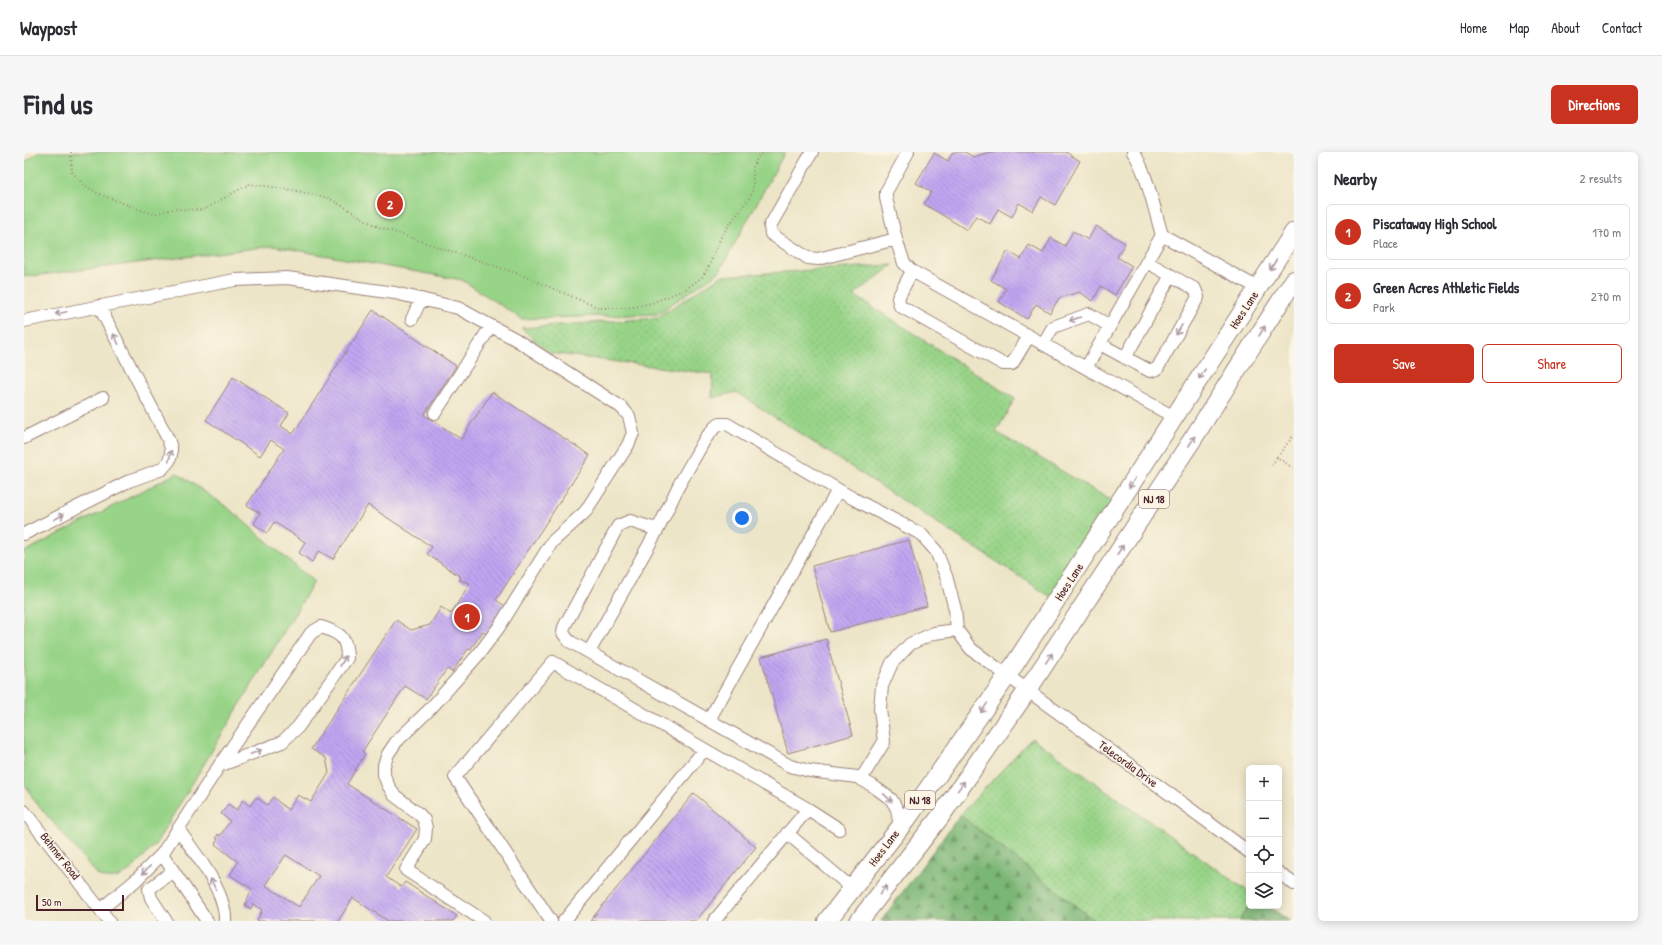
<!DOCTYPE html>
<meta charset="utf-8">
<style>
body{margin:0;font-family:"Patrick Hand",sans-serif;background:#f7f7f7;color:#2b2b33}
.controls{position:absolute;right:12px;bottom:12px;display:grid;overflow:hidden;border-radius:6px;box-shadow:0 2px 10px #0003}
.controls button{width:36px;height:36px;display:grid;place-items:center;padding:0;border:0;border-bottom:1px solid #e1e1e2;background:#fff;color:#2b2b33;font:20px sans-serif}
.scale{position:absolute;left:12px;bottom:10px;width:88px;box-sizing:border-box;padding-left:4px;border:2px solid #4a1f2b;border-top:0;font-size:11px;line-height:14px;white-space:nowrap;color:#4a1f2b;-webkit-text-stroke:3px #fcf5e5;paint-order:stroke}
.you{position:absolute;left:718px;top:366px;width:14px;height:14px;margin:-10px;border:3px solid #fff;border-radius:50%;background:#1a73e8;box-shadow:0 0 0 6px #1a73e833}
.badge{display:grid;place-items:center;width:26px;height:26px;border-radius:50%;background:#c8321e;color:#fff;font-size:13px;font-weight:700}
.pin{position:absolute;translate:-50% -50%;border:2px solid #fff;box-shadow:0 1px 4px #0006}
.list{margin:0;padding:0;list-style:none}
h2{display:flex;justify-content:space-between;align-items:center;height:52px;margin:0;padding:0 16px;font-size:17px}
h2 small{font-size:13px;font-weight:400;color:#7c7c81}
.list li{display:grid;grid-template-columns:26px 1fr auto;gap:12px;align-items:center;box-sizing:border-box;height:56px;margin:0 8px 8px;padding:0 8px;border:1px solid #e1e1e2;border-radius:6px}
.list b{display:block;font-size:15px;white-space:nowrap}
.list p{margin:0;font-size:13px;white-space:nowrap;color:#7c7c81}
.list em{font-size:13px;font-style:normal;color:#7c7c81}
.actions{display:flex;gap:8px;padding:12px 16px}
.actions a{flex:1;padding:9px 0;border:1px solid #c8321e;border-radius:6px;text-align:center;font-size:14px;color:#c8321e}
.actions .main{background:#c8321e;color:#fff}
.icon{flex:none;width:22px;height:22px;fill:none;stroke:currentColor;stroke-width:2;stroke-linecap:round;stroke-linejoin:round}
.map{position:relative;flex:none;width:1270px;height:769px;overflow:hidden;border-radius:6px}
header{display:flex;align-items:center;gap:24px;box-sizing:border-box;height:56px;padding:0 20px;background:#fff;border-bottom:1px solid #e1e1e2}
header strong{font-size:19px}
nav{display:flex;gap:22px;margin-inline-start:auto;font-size:14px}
.intro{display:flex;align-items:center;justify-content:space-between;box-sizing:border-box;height:96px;padding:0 24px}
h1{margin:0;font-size:28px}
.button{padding:10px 18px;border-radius:6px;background:#c8321e;color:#fff;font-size:14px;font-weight:700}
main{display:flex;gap:24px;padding:0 24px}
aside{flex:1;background:#fff;border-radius:6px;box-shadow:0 2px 10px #0003}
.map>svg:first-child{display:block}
</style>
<header>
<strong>Waypost</strong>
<nav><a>Home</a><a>Map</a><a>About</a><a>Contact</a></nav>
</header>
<div class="intro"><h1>Find us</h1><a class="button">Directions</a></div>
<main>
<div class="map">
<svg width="1270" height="769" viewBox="0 0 1270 769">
<defs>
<pattern id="grass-dots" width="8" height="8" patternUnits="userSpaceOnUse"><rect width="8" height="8" fill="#98d488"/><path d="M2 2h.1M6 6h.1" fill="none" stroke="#84b676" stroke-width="1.8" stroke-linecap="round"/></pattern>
<pattern id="forest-firs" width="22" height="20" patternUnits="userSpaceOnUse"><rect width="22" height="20" fill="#7ab674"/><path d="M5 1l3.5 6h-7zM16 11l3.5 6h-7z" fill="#66935f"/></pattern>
<pattern id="building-back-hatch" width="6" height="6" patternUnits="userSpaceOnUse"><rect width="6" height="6" fill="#c0a6f2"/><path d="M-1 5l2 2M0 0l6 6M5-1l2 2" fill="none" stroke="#9e87c4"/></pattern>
</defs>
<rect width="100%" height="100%" fill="#fcf5e5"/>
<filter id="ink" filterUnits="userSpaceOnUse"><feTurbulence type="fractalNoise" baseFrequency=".025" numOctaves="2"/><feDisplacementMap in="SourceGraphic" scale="8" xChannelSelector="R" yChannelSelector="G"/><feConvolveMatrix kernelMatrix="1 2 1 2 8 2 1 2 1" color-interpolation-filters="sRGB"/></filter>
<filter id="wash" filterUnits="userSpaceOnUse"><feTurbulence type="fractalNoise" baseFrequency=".012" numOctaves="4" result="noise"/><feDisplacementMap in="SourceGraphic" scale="16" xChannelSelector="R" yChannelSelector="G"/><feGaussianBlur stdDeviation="0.9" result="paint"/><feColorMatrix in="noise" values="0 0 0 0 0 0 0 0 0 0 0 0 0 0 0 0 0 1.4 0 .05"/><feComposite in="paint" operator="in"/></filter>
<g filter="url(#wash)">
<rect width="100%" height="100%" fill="#ece5c7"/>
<path fill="url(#grass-dots)" stroke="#717a5a" d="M869,113L830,143L991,247L972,280L1090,350L1027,445L712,240L688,246L689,222L525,201L497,176L632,166L697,124Z
M1008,586L1225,740V754L1215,769H1071L936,663Z"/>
<path fill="url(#forest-firs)" stroke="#626a50" d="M936,663L1071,769H857Z
M1225,754H1244L1266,769H1215Z"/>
<path fill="#98d488" stroke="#717a5a" d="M15,0H761L695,120L633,162L498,167L438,128L249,94L0,125V11Z
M153,321L203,355L290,430L131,693C115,709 97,736 74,723L10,648L0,630V400Z"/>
<g id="blocks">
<path fill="url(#building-back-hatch)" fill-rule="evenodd" d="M929,0H941L949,5L966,0H1042L1056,9L1031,53L1017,45L1009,59L995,51L988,65L974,57L966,72L952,64L943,78L900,52L907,40L892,31L910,1L924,9Z
M1072,74L1101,91L1093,105L1108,114L1091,143L1077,134L1069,149L1055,140L1035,146L1026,161L1012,152L1003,167L975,150L982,137L967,128L984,99L997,107L1005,93L1019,101L1027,86L1041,94L1049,79L1064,88Z
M349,158L432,214L400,263L437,287L468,240L566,303L472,448L481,454L462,482L459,479L446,498L444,497L428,520L423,517L402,547L381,534L338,600L341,602L323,632L393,677L362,725L377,735L381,730L433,764L429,769H364L329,746L314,769H233L238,758L229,752L227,757L221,753L228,737L206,723L214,710L191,692L194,687L192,686L194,682L196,684L206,669L197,662L204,652L213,658L219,648L226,654L232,645L243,653L249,645L264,658L274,643L287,650L305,621L302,606L287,597L372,468L387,478L406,473L417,455L427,462L446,431L435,428L437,425L403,402L408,395L344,353L309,407L295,399L288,410L275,401L281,390L250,370L243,381L230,372L236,361L223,353L260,297L247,288L236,304L182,268L209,225L265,261L257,274L269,282ZM262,703L295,724L275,755L241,733Z
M885,388L903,454L806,480L788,414Z
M802,487L829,583L764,601L737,505Z
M670,641L732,695L672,769H566Z"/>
</g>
</g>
<g filter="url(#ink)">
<use href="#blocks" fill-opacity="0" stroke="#9b8279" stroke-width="1"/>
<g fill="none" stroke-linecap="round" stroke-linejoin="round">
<g stroke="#9b8279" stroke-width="14">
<path id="minor" d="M788,0L746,74L747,82L784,106L794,107L872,87L862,46V40L884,0
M1109,0C1122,17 1131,60 1138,83L1234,136
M872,87L880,111L888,119L1150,265
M888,119L874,146L876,154L979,212H988L1005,184
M388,167L397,147
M0,169L211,128L263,126L371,141L434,156L491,187L597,255L605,264L609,281L604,293L561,360L528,390L475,475L454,503L407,556L372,590L364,602L360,613V623L364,633L370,643L395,662L400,668L402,676L401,687L382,718L460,769
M1019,192L1029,175L1065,162L1086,174
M1076,192L1126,219L1133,217L1174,145L1171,137L1123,110
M1101,206L1147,123
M1062,216L1138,83
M411,261L467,174
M0,286L79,246
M0,382L105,329L138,317L145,309L147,303V296L144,287L75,154
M565,500L635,375
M685,568L814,338
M837,627L860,590L856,557L858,534L868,511L886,492L910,481L933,478
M784,657L815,677
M0,659L85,769
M876,676L873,657L867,647L849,634L833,625L786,619L766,614L545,489L539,481L540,475L594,374L606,369L628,376L635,375L655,333L681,287L691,275L696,272H703L828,346L897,382L912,399L922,424L931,457L933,478L947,497L1225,700
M154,677C171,701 202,739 201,769
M763,681L829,737
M138,702L183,769
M1255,721L1270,732
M77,757L111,729L138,702L195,614L287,481L297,475C316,481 323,485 323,506L274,575L258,590L195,614
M142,769L127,746L125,737L149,719
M527,769L431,625L529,510L784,657L690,769
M540,769L680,598"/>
</g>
<g stroke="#9b8279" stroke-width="20">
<path id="highway" d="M803,769L885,664L983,524L1270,80
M835,769L916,665L1003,539L1170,285L1270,128"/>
</g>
<path stroke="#9b8279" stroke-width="2" stroke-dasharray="1 3" stroke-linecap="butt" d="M47,0L48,20L59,32L75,42L117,58L130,62L149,57L179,58L225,32L263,37L305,46L352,74L492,121L575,156H604L628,151L662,137L678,125L684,116L698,83L726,45L729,36V14L734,5L741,0
M1253,305L1270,283
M1248,313L1253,305L1270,317"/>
<use href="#minor" stroke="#fff" stroke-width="12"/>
<use href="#highway" stroke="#fff" stroke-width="18"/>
</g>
<defs><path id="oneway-shaft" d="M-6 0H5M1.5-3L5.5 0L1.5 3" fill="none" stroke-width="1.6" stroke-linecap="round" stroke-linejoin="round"/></defs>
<g stroke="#ae9aa0">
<use href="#oneway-shaft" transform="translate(1249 113) rotate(123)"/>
<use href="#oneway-shaft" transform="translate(37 161) rotate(168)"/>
<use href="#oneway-shaft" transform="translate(1051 167) rotate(161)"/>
<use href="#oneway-shaft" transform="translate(1155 178) rotate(120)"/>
<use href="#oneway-shaft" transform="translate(1238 179) rotate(-58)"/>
<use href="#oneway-shaft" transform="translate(92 187) rotate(-117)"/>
<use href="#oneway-shaft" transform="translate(1178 222) rotate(123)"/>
<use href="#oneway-shaft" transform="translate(1168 289) rotate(-57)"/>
<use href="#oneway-shaft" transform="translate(146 304) rotate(-78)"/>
<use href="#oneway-shaft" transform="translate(1108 331) rotate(123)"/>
<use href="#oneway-shaft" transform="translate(35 365) rotate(-27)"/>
<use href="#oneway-shaft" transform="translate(1096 398) rotate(-57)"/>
<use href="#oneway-shaft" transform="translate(1025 506) rotate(-56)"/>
<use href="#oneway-shaft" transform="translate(319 509) rotate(-61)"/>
<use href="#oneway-shaft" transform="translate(960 556) rotate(125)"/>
<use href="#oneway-shaft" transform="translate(232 600) rotate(-21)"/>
<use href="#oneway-shaft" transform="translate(937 634) rotate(-55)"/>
<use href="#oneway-shaft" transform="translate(864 646) rotate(44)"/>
<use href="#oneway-shaft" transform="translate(122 718) rotate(135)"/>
<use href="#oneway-shaft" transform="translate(189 732) rotate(-116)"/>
<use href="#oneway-shaft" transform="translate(859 738) rotate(-52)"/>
</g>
</g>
<g text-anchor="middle" stroke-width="3" stroke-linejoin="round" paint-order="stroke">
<g fill="#fcf5e5" stroke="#7f5f63" stroke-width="1">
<rect x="1115" y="338" width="30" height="18" rx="3"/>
<rect x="881" y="639" width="30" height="18" rx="3"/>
</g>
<g font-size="11" font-weight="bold" fill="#4a1f2b">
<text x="1130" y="351">NJ 18</text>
<text x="896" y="652">NJ 18</text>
</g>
<g font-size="12" fill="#4a1f2b" stroke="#fcf5e5">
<text transform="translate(1220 158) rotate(-57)" y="4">Hoes Lane</text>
<text transform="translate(1045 430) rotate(-57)" y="4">Hoes Lane</text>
<text transform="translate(1104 612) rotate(36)" y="4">Telecordia Drive</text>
<text transform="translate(860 696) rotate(-53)" y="4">Hoes Lane</text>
<text transform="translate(36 704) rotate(52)" y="4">Behmer Road</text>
</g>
</g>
</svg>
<div class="controls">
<button>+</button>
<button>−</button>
<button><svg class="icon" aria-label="locate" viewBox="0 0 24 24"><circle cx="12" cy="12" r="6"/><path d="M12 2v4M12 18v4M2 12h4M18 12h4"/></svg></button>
<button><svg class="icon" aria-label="layers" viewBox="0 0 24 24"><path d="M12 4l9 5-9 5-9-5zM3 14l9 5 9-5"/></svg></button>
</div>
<div class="scale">50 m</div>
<div class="you"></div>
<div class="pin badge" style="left:443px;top:465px">1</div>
<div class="pin badge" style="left:366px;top:52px">2</div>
</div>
<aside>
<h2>Nearby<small>2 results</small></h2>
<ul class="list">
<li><span class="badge">1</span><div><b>Piscataway High School</b><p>Place</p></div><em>170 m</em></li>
<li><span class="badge">2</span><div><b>Green Acres Athletic Fields</b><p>Park</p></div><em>270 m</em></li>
</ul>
<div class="actions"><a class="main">Save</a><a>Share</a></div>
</aside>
</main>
